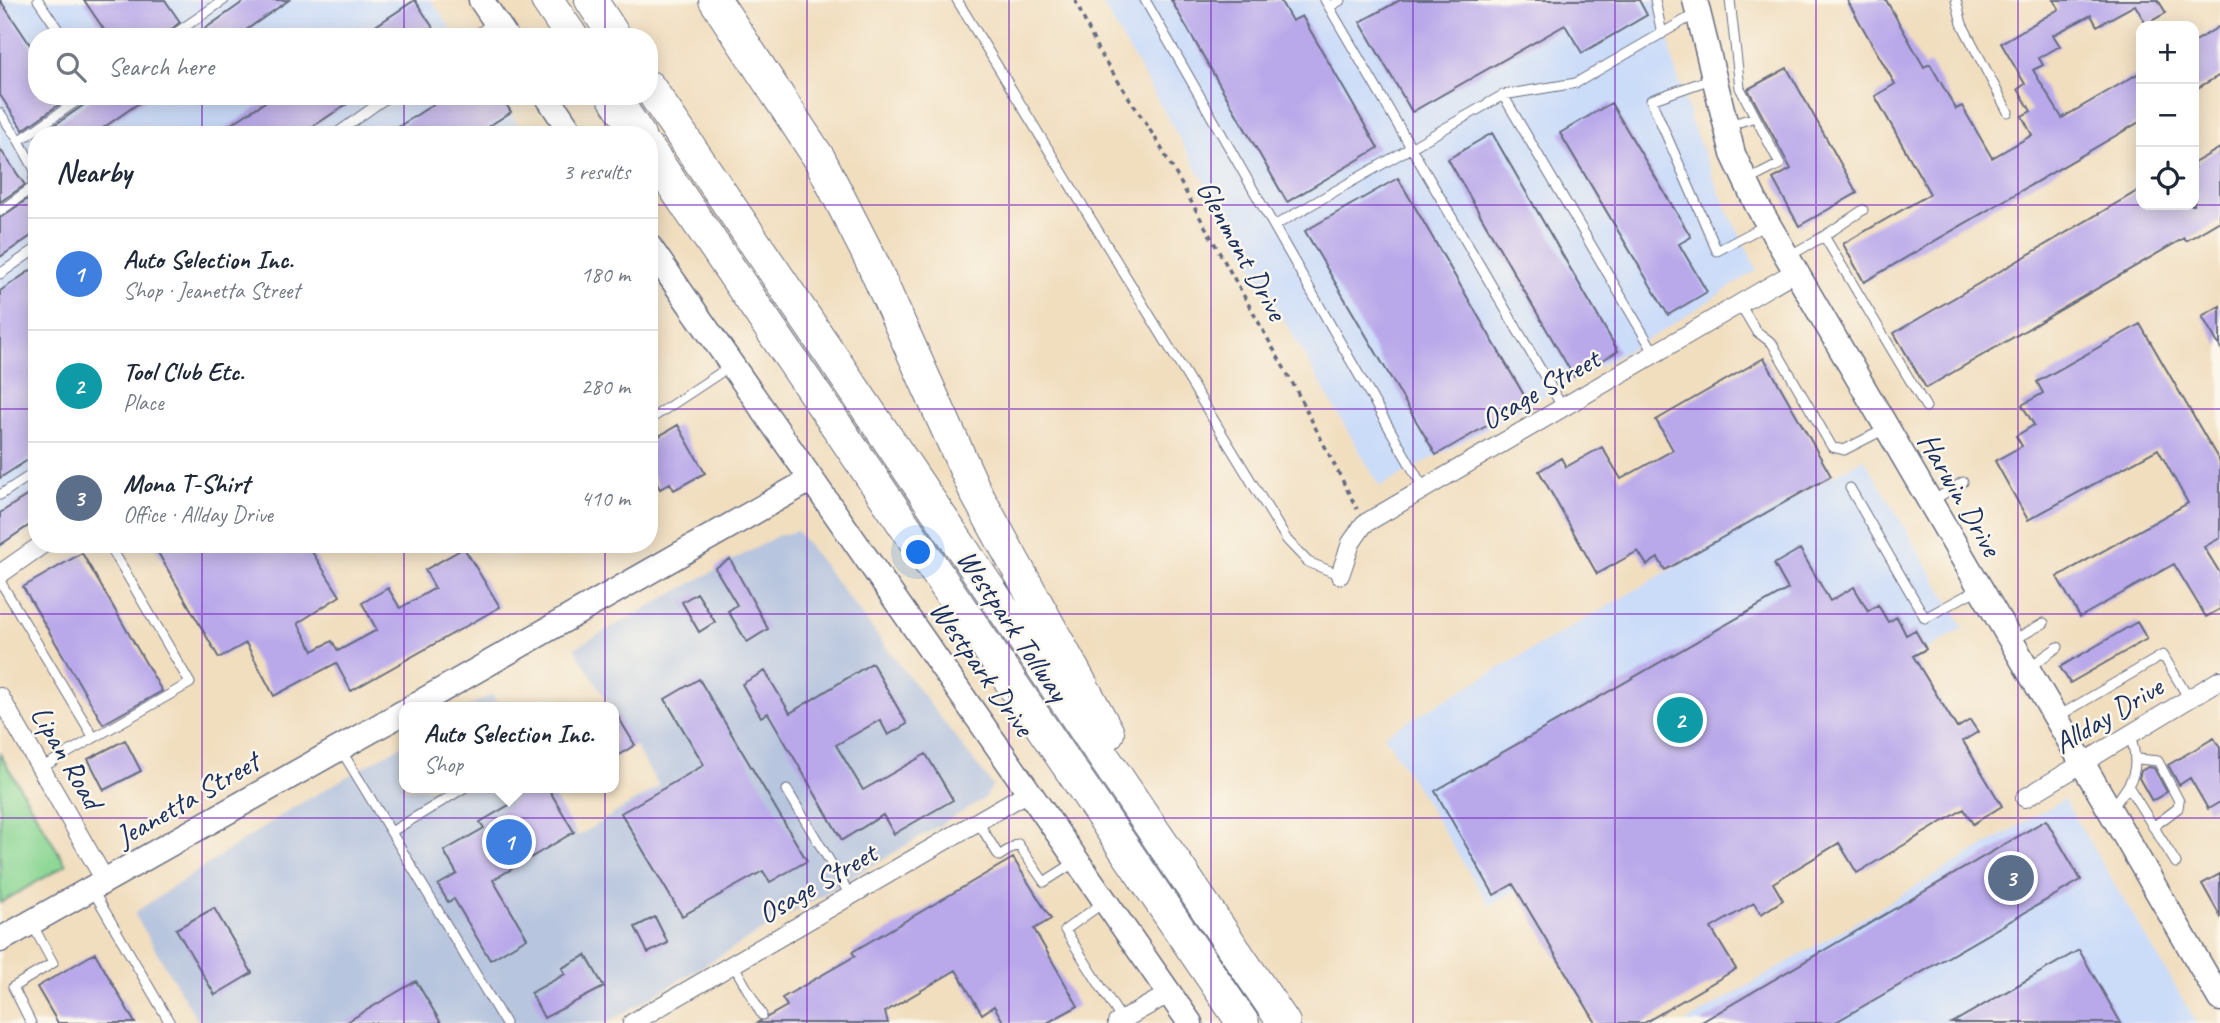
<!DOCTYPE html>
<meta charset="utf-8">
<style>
body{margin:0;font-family:Caveat,sans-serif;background:#f6f6f7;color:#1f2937}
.controls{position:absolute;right:21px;top:21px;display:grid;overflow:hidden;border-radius:14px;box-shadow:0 4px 18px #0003}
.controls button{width:63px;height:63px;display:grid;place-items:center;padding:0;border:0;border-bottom:2px solid #e0e1e3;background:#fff;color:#1f2937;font:35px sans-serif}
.you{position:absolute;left:919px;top:553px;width:24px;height:24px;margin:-18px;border:5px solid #fff;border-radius:50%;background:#1a73e8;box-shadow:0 0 0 10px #1a73e833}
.badge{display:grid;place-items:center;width:46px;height:46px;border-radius:50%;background:#b5179e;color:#fff;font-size:23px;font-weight:700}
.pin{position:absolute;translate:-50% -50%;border:4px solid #fff;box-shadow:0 2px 7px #0006}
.popup{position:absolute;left:399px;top:702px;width:220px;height:91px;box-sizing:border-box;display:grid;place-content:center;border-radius:14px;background:#fff;filter:drop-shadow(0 2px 5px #0005);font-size:23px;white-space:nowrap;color:#747a83}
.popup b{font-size:26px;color:#1f2937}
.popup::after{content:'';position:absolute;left:50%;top:100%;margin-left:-14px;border:14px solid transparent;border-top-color:#fff}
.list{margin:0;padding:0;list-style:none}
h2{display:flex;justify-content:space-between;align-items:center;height:91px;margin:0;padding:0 28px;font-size:30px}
h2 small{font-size:23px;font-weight:400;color:#747a83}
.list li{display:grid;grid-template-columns:46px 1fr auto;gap:21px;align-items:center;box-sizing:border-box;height:112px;padding:0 28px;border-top:2px solid #e0e1e3}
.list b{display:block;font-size:26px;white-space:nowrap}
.list p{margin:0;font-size:23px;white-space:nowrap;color:#747a83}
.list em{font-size:23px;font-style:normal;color:#747a83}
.icon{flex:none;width:38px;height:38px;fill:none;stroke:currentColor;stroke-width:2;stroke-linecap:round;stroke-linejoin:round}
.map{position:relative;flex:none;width:2220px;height:1023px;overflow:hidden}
.search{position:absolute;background:#fff;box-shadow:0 4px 18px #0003;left:28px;top:28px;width:630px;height:77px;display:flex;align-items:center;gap:18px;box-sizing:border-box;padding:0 24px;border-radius:28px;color:#747a83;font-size:26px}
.panel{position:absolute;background:#fff;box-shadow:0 4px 18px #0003;left:28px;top:126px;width:630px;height:427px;border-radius:28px}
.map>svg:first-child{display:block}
</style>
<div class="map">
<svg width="2220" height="1023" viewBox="0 0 2220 1023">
<rect width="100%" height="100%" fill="#fbf7ec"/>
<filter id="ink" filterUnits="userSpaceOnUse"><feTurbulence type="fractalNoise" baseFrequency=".0143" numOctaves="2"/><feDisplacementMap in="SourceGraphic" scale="14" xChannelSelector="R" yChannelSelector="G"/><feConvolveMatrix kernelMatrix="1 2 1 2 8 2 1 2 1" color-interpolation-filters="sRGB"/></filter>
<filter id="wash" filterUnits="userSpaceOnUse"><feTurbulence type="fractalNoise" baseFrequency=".00686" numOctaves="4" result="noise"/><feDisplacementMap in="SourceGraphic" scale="28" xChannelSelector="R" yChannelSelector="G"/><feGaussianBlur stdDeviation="1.57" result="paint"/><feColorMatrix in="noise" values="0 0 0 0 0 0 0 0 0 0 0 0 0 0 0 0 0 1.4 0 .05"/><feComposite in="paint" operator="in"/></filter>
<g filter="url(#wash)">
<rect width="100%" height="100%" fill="#f1debf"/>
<path fill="#cbdcf9" d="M0,0H431L457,37H37V96H498L525,135H37V524L0,548Z
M1100,0H1663L1672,58L1693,127L1720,194L1757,270L1659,333L1380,487Z
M1864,458L1964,628L1490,906L1384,735Z
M2064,799L2197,1023H1685Z"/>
<path fill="#b7c5de" d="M797,531L993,786L984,799L607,1023H199L134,913L291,809L404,744V788H549L578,836L659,786L614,712V707H611L574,648L777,536Z
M492,694L500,707H468Z"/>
<path fill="#8ad693" stroke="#528278" stroke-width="2" d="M0,754L66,865L0,903Z"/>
<g id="blocks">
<path fill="#b9a9ea" d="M0,0L37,55V96H71L23,130L0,95Z
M84,0H165L180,22L163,37H109Z
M246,0H289L236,37H193Z
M415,0L439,37H359Z
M1171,0H1280L1292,21L1302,16L1378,148L1287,202Z
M1400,0H1639L1647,15L1582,53L1565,25L1412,112L1360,22Z
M1847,0H1886L1924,67L1930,64L1956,109L1962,106L1992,158L2032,135L2022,116L2031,111L2018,89L2025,84L2001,43L2059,9L2054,0H2158L2166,13L2146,24L2135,5L2097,26L2091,15L2053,35L2060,46L2039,58L2043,65L2033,70L2062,118L2141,72V121L1864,282L1843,244L1930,194L1875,96L1895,84Z
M2220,26V75L2194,90V42Z
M1787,68L1857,193L1799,226L1773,179L1791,169L1748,89Z
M91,96H149L93,135H40L88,102Z
M274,96H359L300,135H215Z
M446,96H501L511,112L475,135H386Z
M1611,103L1691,237L1679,244L1707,292L1668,315L1560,133Z
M1492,133L1618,351L1574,377L1448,159Z
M2220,148V221L2186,241L2184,238L1926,388L1894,333L2141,189V205H2194V163Z
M0,149L25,185L0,202Z
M1398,178L1528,402L1436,455L1305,231Z
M32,196L37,202V232L0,257V218Z
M37,266V454L0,478V291Z
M2220,306V347L2202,316Z
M2140,324L2220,462V538L2204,547L2220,573V609L2206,617L2174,564L2080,617L2057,577L2188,503L2158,449L2028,520L1995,461L2022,446L2016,436L2034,425L2022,405L2043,393L2037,382Z
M1764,358L1831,476L1665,570L1658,558L1647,565L1638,551L1597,574L1539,471L1561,458L1566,467L1602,447L1621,479L1673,450L1656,420Z
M678,425L705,473L674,490L670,483L660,489L649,470V442Z
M37,489V520L0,545V513Z
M153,544H307L340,596L298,623L313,651L332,641L338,651L377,630L362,603L388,588L400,608L435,588L425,570L464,548L500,607L351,691L336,663L274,696L246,643L219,658Z
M1800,549L1830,601L1854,587L1868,611L1878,605L1888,622L1897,617L1906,635L1915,630L1926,649L1913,656L1957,728L1970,720L1978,732L1963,741L2002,806L1973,824L1964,809L1857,873L1839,843L1773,883L1783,900L1761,914L1754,903L1711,928L1736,969L1644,1023H1596L1513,884L1494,895L1435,791L1788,589L1774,564Z
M82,553L162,691L103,724L23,587Z
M730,559L768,629L747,642L728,611L737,605L715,568Z
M697,593L715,622L699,632L682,602Z
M2137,622L2147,639L2070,683L2060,667Z
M872,663L907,724L888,735L880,720L836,745L863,790L926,754L953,800L894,834L883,815L842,840L768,713L761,717L742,684L765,671L790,713Z
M699,679L807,861L770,882L763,871L682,916L621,813L704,765L665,699Z
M614,710L635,745L614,758Z
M2214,738L2220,748V802L2208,809L2190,778L2179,785L2168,765Z
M125,740L141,771L104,790L88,759Z
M2148,767L2154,768L2167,792L2152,801L2139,778L2141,771Z
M517,788H548L574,832L493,880L527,938L490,960L454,899L448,902L438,885L457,874L444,851L484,828L480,822L514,802Z
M2046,820L2081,880L1834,1023H1700Z
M1013,858L1051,919L1034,929L1078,1006L1047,1023H1004L994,1006L982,1014L956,970L885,1012L888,1023H757L787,1006L782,998L855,956L852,952Z
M2220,874V916L2202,884Z
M214,908L252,973L215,995L176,929Z
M655,917L668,943L648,953L635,927Z
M2079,950L2121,1023H1952Z
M95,953L135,1023H58L37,987Z
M586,955L604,987L544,1018L531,993L565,974L562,968Z
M416,981L441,1023H345Z"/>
</g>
</g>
<g filter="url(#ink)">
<use href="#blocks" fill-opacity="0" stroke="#666c80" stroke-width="2"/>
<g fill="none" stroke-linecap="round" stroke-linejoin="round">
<g stroke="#666c80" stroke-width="11">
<path id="lane" d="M38,0L63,37
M957,0L1287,540L1308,562L1340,575
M1145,0L1424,489
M1325,0L1563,408
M1655,0L1662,34
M1730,0L1740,88L1780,164L1747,181
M1956,0L1962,24L2008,112
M1329,7L1341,0
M170,37L224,0
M473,37L494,22
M1711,79L1651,100L1717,251L1766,225
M1503,95L1655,354
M0,113L19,141
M1727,126L1755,117
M334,135L389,96
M0,211L32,188L35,170L19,141L84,96
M1274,226L1503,95L1576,83L1697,13
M1824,236L1863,210
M1789,256L1824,236L1926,407
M0,274L37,248
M1740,304L1756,331L1772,343L1832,447L1844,450L1885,429
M649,420L729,367
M1850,488L1925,618L1978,589
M0,495L37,471
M1932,501L1963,482
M357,544L365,547L375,544
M0,581L94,738
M2012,641L2044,623
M2028,668L2058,647
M2057,717L2163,655L2189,699
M341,750L391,832
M2138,759L2158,761L2179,801L2178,808L2153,827
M41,768L190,683L109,544
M2128,786L2176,863
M464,788L391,832L505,1023
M787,790L850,895
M2112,808C2134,779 2141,770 2130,734
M978,822L999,856L1018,844L1044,882L1077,861
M92,889L170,1023
M1104,902L1065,930L1122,1020
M733,964L762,1015
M31,1023L13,987L53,963L32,924"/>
</g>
<g stroke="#666c80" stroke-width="20">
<path id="street" d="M0,574L43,544
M1340,575L1351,543L1364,524L1794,272
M0,697L106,882
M2025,798L2220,680
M632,1023L1030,791
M1117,1023L1170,993"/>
</g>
<g stroke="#666c80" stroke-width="27">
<path id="secondary" d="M481,0L506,37
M1695,0L1733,154L1757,205L2220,999
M547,96L573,135
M649,246L1190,1023
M412,707L810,480
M0,940L404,712"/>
</g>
<g stroke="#666c80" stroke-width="34">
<path id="highway" d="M547,0L572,37
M591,0L615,37
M715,0L819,158L871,260L976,493L1108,733
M649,87L1284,1023
M613,96L639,135
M649,150L1243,1023"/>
</g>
<path stroke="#666c80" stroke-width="3.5" stroke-dasharray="5 5" stroke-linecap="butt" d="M1075,0L1098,50L1159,144L1293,384L1357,509"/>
<use href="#lane" stroke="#fff" stroke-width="9"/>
<use href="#street" stroke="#fff" stroke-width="18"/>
<use href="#secondary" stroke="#fff" stroke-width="24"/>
<use href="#highway" stroke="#fff" stroke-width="32"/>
</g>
</g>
<path fill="none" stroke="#7b2cbf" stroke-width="2" stroke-opacity="0.55" d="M202,0V37M404,0V37M605,0V37M807,0V1023M1009,0V1023M1211,0V1023M1413,0V1023M1615,0V1023M1816,0V1023M2018,0V1023M202,96V135M404,96V135M605,96V135M0,205H37M649,205H2141M2194,205H2220M0,409H37M649,409H2220M202,544V1023M404,544V1023M605,544V1023M0,614H2220M0,818H2220"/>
<g text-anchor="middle" stroke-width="5" stroke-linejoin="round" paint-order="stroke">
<g font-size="30" fill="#1b2f5e" stroke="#fbf7ec">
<text transform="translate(1242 250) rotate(61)" y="10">Glenmont Drive</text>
<text transform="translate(1540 389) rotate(-30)" y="10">Osage Street</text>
<text transform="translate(1960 494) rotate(60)" y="10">Harwin Drive</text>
<text transform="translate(1013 625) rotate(56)" y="10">Westpark Tollway</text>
<text transform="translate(982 668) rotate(55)" y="10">Westpark Drive</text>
<text transform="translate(2108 715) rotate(-31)" y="10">Allday Drive</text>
<text transform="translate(67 757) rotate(60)" y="10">Lipan Road</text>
<text transform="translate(187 799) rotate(-30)" y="10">Jeanetta Street</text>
<text transform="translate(817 883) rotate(-30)" y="10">Osage Street</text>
</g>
</g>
</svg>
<div class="controls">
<button>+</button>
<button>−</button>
<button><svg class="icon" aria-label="locate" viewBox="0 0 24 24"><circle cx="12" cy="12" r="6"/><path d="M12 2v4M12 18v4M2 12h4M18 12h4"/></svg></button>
</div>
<div class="you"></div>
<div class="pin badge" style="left:509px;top:842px;background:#3f7fe0">1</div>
<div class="popup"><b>Auto Selection Inc.</b>Shop</div>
<div class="pin badge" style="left:1680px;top:720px;background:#0f9aa8">2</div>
<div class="pin badge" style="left:2011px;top:878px;background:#5c6f8a">3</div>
<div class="search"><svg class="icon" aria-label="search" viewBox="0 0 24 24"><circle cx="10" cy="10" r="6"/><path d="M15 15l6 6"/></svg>Search here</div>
<section class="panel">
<h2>Nearby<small>3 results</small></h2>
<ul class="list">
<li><span class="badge" style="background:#3f7fe0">1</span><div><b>Auto Selection Inc.</b><p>Shop · Jeanetta Street</p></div><em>180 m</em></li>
<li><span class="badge" style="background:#0f9aa8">2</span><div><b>Tool Club Etc.</b><p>Place</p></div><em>280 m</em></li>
<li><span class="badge" style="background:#5c6f8a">3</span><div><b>Mona T-Shirt</b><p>Office · Allday Drive</p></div><em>410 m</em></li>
</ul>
</section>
</div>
